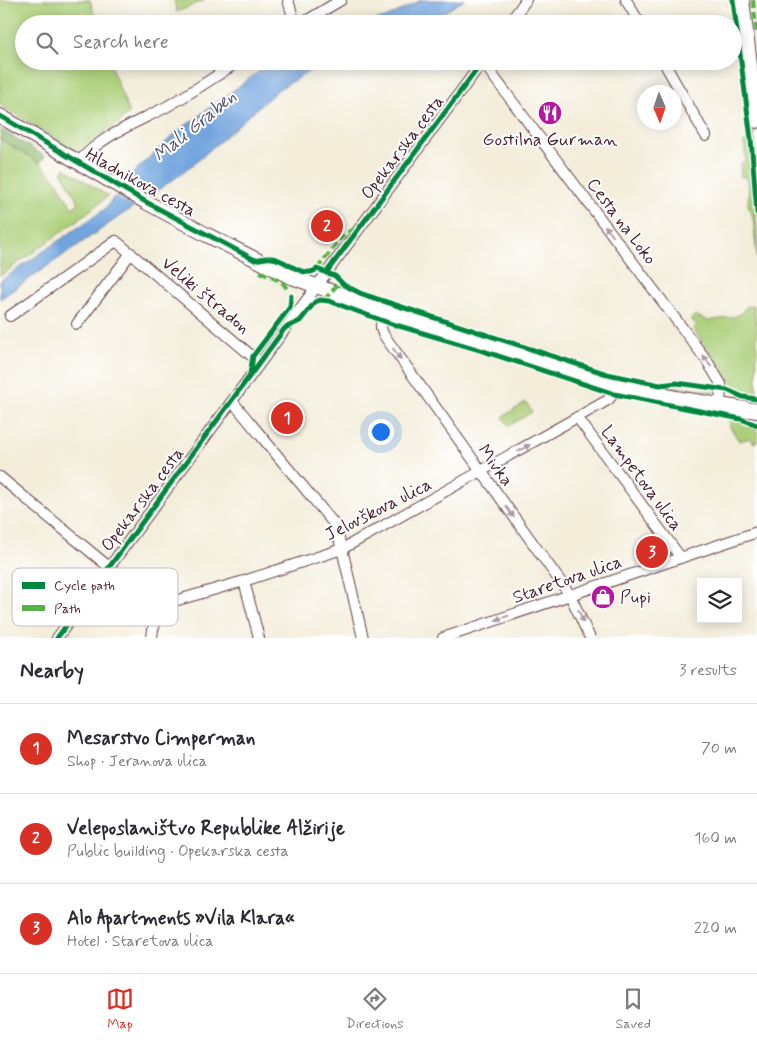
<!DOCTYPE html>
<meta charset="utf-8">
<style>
body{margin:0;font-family:Mynerve,sans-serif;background:#f7f7f7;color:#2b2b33}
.controls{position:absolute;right:15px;bottom:15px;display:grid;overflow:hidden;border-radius:0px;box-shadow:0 2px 12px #0003}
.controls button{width:45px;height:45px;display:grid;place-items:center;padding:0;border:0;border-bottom:1px solid #e1e1e2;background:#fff;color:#2b2b33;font:25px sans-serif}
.compass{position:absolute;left:637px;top:85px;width:45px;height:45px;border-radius:50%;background:#fff;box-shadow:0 2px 12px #0003;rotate:178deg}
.you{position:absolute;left:380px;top:431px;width:18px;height:18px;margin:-12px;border:4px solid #fff;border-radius:50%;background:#1a73e8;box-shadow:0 0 0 8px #1a73e833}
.badge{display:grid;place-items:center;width:32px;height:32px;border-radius:50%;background:#d93025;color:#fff;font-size:16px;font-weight:700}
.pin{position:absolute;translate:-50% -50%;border:2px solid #fff;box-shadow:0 1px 5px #0006}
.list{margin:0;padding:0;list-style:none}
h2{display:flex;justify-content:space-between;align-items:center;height:65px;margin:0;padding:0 20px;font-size:21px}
h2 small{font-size:16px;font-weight:400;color:#7c7c81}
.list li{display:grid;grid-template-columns:32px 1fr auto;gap:15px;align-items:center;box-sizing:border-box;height:90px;padding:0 20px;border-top:1px solid #e1e1e2}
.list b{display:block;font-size:19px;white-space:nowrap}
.list p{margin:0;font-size:16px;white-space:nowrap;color:#7c7c81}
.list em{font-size:16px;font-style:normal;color:#7c7c81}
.icon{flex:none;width:28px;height:28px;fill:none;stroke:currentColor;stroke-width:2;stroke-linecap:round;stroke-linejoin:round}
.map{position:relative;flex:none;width:757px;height:638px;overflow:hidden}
.search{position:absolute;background:#fff;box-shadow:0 2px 12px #0003;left:15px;right:15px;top:15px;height:55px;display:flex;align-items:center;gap:12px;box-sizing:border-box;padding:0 18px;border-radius:28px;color:#7c7c81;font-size:19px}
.sheet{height:335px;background:#fff}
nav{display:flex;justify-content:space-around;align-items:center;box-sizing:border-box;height:70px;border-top:1px solid #e1e1e2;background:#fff;font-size:14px;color:#7c7c81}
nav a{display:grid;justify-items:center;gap:2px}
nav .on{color:#d93025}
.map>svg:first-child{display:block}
</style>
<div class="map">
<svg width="757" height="638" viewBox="0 0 757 638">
<rect width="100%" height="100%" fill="#fff"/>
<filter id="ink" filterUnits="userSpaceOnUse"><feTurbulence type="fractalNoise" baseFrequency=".02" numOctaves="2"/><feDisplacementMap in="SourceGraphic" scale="10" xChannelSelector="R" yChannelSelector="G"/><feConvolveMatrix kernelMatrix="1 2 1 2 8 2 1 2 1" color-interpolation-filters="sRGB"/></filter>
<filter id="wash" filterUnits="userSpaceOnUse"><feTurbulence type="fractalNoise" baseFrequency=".0096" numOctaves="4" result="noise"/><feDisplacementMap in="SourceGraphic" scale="20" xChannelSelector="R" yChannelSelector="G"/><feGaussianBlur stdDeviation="1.12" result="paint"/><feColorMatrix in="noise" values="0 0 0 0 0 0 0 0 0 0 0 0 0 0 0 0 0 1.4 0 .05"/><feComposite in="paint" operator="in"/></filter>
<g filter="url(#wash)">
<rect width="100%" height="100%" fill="#f3edda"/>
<path fill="#abcf78" stroke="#7a7752" d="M0,0H90L97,24H24V61H109L129,113C114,129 94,140 76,151L0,105Z
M174,0H205L177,12Z
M734,0H737C745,64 757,129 757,194L751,132Z
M0,139L40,163L56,180L72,208L79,203L62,172L65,168L108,196L74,223L0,276Z
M749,139L757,228V258L753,218L748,204L749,189L748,180L745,177H741L740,164L746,161L744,143Z
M754,305L757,329V395C751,396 743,395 738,391L693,329L697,325L691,319L695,315L708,321L733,317L741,314L746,307Z
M648,385L662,387L679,386L715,391L711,395L705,396L648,387Z
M526,402L532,412L509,426L503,417Z
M730,419C740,421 750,422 757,430V441L754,443L750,438L739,441L730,427Z"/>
<path fill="#88b268" stroke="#69684a" d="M0,129L45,156L40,163L0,139Z"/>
<path fill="#72a5de" stroke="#5e6284" d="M421,0H464L425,24H358L386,18Z
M273,61H330L310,71L279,89L187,170L0,299V281L105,209L128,178L157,150L177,132Z"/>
<path fill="#f3edda" d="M124,179L154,196L136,208L112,194Z"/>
</g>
<g filter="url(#ink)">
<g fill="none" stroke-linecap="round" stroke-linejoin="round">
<g stroke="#633e45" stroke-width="12">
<path id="minor" d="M288,0L295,24
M626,0L640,24
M301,24L341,0
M509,24L526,0
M482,61L707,361L721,384L720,405
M663,61L706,136
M78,163C100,136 136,123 166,107C191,93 215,77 239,61
M382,310L381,328L383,334L570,595L590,638
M10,316L116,241L260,363
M77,324L131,253
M232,401L335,525L342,549L363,638
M577,417L681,558
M0,477L109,567
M244,581L259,638
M57,638L483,61
M152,638L153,629L164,604L244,581L342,549L608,400L620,386
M443,638L757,532"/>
</g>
<g stroke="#633e45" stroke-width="16">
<path id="major" d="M742,0L757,121
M0,116L146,202L207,235L289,276L382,310L595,379L676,398L757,411"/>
</g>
<use href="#minor" stroke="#fff" stroke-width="10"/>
<use href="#major" stroke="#fff" stroke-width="14"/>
<path stroke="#57b146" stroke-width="4" stroke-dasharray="8 4" stroke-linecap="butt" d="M753,0L757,35
M317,269L344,234L356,228
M260,272L282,282L289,291
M324,300L340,282"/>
<g stroke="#fff" stroke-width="8">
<path id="cycleway" d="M733,0L751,139L757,213
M0,116L146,202L255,260C260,259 267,257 272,258C286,259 303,280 317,269L335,276L344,285L362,294L607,374L660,385L677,383L727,390L743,397L757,399
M326,273L483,61
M250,374L253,356L290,307L291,296
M57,638L285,328L300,321L315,302L320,300L329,301L389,323L480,350L614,394L741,419L757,425"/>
</g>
<use href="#cycleway" stroke="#00873e" stroke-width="5"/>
</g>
<defs><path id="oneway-solid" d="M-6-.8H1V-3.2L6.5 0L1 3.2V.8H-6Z" transform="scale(1.25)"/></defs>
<g fill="#ae9aa0">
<use href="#oneway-solid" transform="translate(609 231) rotate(-127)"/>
<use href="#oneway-solid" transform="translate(397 354) rotate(54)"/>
<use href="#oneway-solid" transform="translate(707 361) rotate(-125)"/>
<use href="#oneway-solid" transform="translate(524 448) rotate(-30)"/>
<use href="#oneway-solid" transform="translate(510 512) rotate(54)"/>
<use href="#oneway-solid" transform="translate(581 616) rotate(67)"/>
<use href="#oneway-solid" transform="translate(502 618) rotate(161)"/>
</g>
</g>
<defs>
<g id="restaurant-disc" transform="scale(1.25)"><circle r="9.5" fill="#b5179e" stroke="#fff"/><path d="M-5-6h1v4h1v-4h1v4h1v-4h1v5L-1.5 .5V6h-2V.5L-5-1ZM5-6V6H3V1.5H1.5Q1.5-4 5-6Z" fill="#fff"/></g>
<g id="shop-disc" transform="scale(1.25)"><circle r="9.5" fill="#b5179e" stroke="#fff"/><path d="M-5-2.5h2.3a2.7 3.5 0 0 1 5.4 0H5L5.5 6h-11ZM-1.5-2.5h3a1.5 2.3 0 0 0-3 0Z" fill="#fff"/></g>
</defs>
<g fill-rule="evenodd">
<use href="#restaurant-disc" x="550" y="113"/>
<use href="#shop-disc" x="603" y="597"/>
</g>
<g text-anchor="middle" stroke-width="4" stroke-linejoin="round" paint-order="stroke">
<g font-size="18" fill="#4a1f2b" stroke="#fff">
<text x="550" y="145">Gostilna Gurman</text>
<text x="620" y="603" text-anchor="start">Pupi</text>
</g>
<g font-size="18" fill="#4a1f2b" stroke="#fff">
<text transform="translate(402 147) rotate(-53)" y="6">Opekarska cesta</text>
<text transform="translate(141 182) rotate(29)" y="6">Hladnikova cesta</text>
<text transform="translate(622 221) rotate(53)" y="6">Cesta na Loko</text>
<text transform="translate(206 295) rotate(40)" y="6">Veliki štradon</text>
<text transform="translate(496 465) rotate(54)" y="6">Mivka</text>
<text transform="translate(642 478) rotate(54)" y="6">Lampetova ulica</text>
<text transform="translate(142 499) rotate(-53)" y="6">Opekarska cesta</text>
<text transform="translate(378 509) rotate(-27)" y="6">Jelovškova ulica</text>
<text transform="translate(567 579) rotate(-19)" y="6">Staretova ulica</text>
</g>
<g font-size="19" font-style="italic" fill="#5a5573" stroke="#fff">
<text transform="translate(194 125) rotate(-39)" y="7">Mali Graben</text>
</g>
</g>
<rect x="12" y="568" width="166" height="58" rx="8" fill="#fff" stroke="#c9bcbf" stroke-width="1"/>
<rect x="22" y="582" width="23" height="7" fill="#00873e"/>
<rect x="22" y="605" width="23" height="6" fill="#57b146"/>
<g font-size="14" fill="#4a1f2b">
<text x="54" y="590">Cycle path</text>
<text x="54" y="613">Path</text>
</g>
</svg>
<div class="controls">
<button><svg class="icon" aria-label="layers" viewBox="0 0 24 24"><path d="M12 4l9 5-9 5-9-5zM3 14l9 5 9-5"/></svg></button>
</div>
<svg class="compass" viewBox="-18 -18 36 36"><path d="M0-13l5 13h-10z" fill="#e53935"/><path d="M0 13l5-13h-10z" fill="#7c7c81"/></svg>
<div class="you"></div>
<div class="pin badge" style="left:287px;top:418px">1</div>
<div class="pin badge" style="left:327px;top:226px">2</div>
<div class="pin badge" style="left:652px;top:552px">3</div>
<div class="search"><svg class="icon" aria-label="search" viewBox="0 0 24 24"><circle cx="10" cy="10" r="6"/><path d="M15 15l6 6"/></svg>Search here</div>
</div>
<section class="sheet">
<h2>Nearby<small>3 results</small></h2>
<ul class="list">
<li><span class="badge">1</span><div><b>Mesarstvo Cimperman</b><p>Shop · Jeranova ulica</p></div><em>70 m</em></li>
<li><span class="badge">2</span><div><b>Veleposlaništvo Republike Alžirije</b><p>Public building · Opekarska cesta</p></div><em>160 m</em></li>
<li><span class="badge">3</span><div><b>Alo Apartments »Vila Klara«</b><p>Hotel · Staretova ulica</p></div><em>220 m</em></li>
</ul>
</section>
<nav>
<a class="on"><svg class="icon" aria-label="map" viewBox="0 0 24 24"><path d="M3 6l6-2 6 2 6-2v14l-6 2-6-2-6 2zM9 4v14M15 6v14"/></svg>Map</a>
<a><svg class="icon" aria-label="directions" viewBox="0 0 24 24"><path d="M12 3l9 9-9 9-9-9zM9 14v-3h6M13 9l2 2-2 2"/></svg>Directions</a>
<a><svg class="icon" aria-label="saved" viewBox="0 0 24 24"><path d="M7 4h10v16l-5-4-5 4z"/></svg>Saved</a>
</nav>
